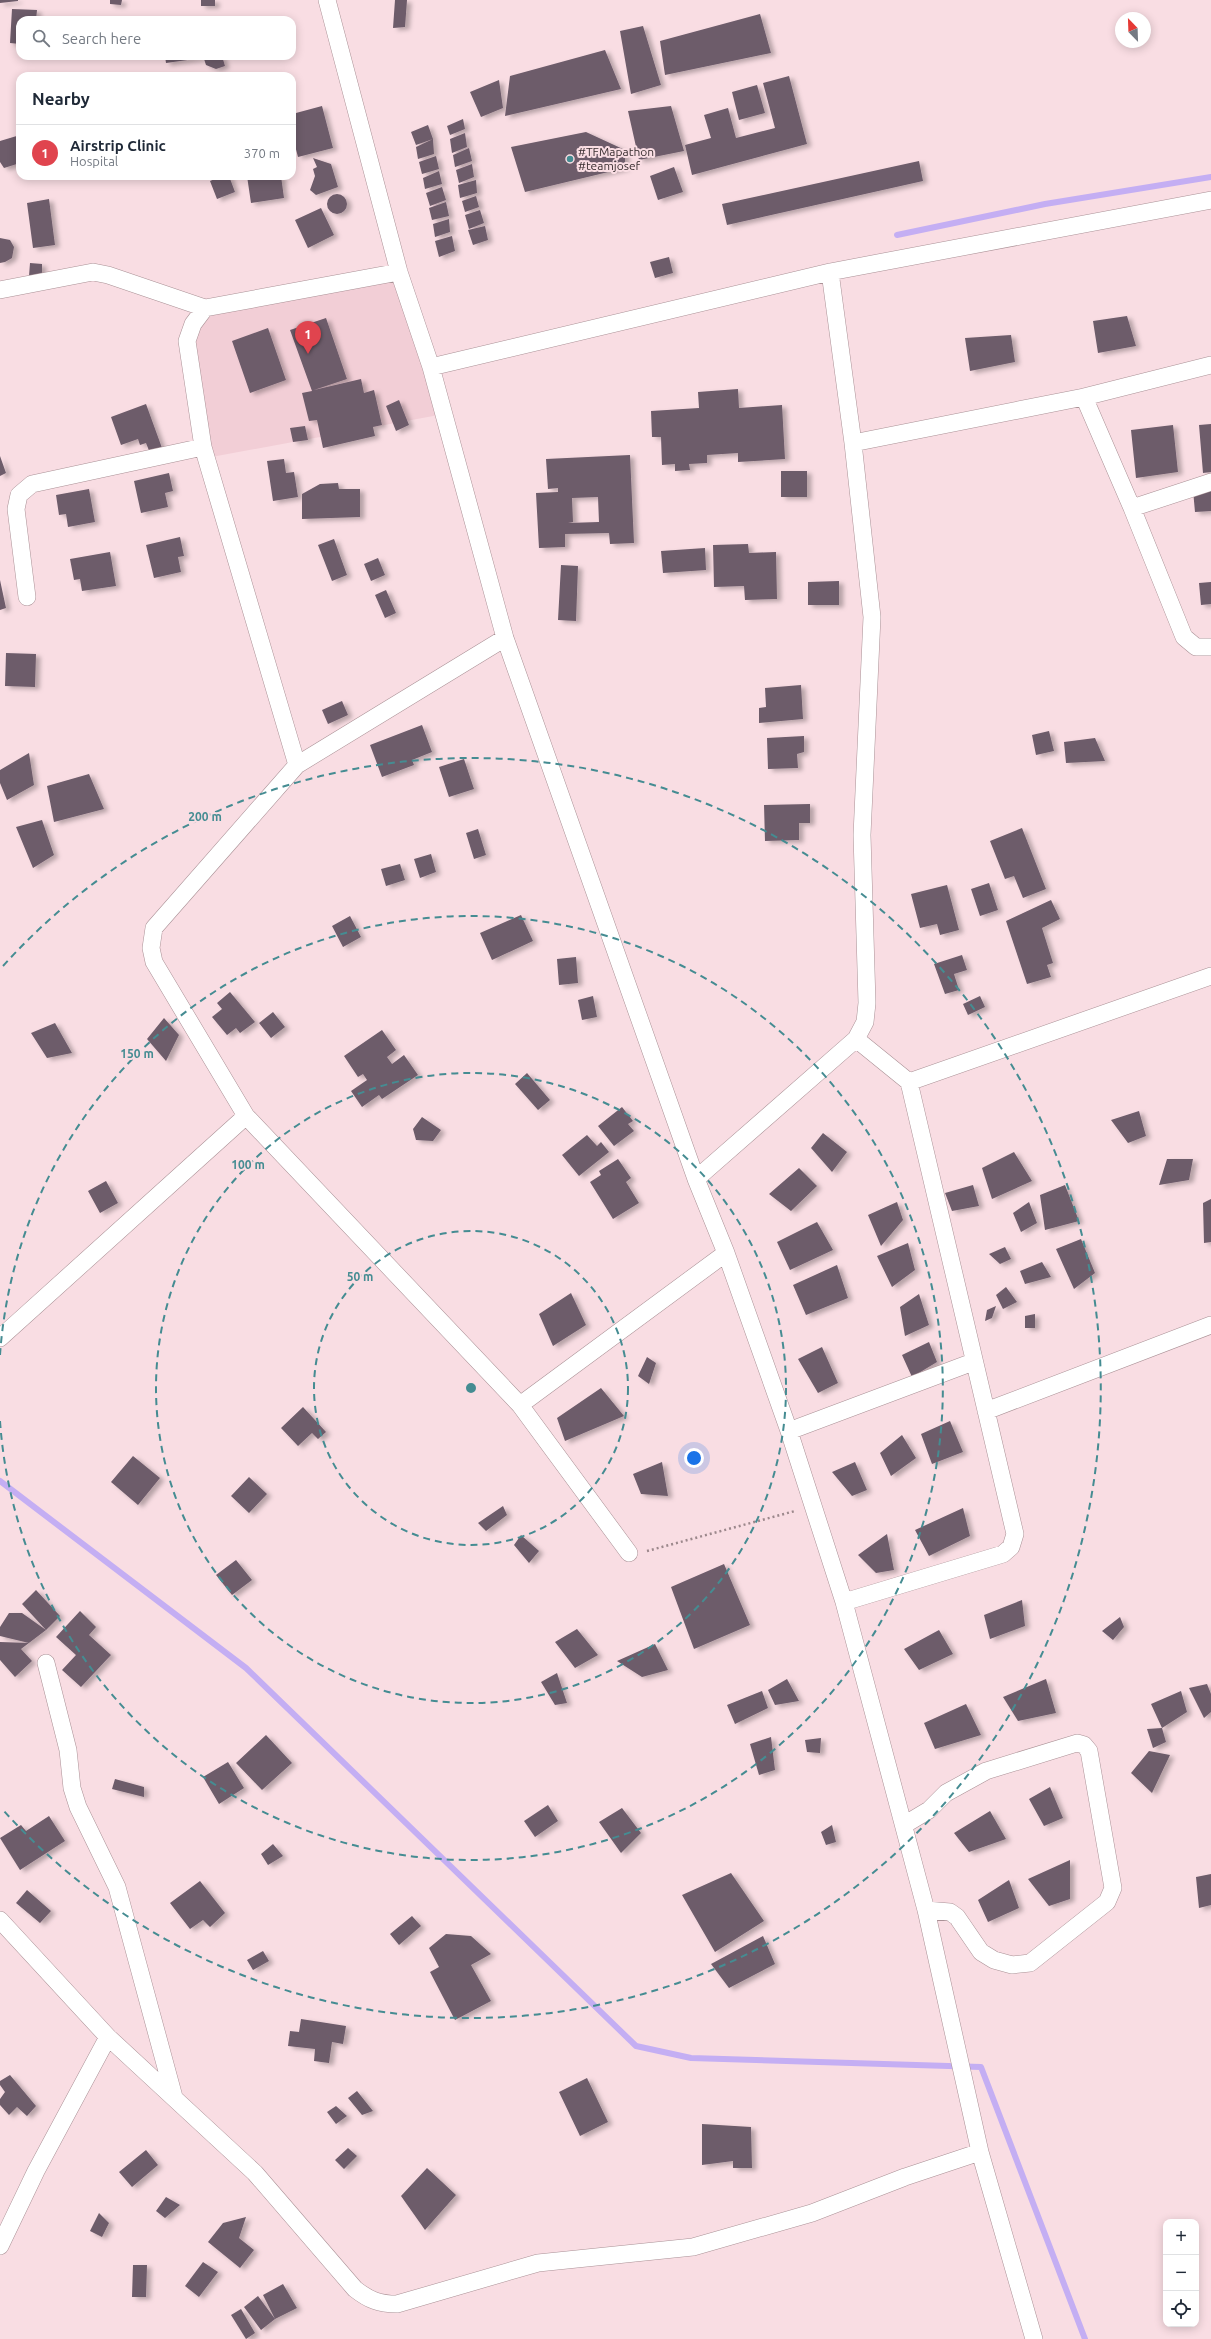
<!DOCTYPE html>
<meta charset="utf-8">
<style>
body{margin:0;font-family:Ubuntu,sans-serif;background:#f2f2f3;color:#1f2937}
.controls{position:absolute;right:12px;bottom:12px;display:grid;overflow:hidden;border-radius:8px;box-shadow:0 2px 10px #0003}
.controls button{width:36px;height:36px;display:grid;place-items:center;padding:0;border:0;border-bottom:1px solid #e0e1e3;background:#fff;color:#1f2937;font:20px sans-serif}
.compass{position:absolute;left:1115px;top:12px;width:36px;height:36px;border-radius:50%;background:#fff;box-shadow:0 2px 10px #0003;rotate:337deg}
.you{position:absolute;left:694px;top:1458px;width:14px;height:14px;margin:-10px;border:3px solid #fff;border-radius:50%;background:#1a73e8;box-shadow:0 0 0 6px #1a73e833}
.badge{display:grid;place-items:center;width:26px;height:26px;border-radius:50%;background:#1a73e8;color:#fff;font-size:13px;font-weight:700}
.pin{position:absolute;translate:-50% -33px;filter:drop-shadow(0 1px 2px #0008)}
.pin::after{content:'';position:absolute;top:21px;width:14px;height:12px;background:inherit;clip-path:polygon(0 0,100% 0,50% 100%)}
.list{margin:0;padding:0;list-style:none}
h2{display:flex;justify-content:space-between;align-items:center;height:52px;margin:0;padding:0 16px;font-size:17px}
h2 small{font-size:13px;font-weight:400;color:#747a83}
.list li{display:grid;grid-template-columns:26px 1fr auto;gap:12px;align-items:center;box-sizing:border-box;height:56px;padding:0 16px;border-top:1px solid #e0e1e3}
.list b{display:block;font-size:15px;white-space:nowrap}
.list p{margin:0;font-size:13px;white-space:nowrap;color:#747a83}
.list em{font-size:13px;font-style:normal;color:#747a83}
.icon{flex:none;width:22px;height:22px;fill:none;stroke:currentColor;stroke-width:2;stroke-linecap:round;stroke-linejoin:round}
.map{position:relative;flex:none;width:1211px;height:2339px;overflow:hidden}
.search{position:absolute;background:#fff;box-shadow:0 2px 10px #0003;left:16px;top:16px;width:280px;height:44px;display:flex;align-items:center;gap:10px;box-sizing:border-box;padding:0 14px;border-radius:12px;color:#747a83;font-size:15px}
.panel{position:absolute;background:#fff;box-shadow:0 2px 10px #0003;left:16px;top:72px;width:280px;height:108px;border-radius:12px}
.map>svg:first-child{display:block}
</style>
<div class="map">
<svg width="1211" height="2339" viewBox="0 0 1211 2339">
<defs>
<filter id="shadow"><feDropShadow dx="4.5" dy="2.5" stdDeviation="2" flood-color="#0004"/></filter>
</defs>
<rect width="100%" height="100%" fill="#f9dde3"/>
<path fill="#f2ced6" d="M399,272L444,414L206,458L193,324L205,308Z"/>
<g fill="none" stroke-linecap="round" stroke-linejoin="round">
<path stroke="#c4aef3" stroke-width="6" d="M897,235L1045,204L1211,177
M0,1481L246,1668L636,2046L691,2058L981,2067L1085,2339"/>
</g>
<path fill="#6d5b6a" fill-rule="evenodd" filter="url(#shadow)" d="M0,0H18V1L0,3Z
M110,0H122L121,5L110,4Z
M201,0H215V6H201Z
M395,0H407L405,27L393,28Z
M12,9L37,10L36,20H20V44L10,43Z
M760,14L771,53L665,75L660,41Z
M643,26L661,85L631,94L620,31Z
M605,50L621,89L505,116L510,76Z
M165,56H202V58L166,63Z
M203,56H222L225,66L216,69L206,65Z
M789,76L807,144L692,175L685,145L711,138L704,115L728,108L736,138L775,128L763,83Z
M499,80L503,108L481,117L470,92Z
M757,85L765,113L739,120L732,92Z
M322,106L333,148L298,157L292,134V121L296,113Z
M671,106L684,151L639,160L628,111Z
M463,119L465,129L450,135L447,126Z
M428,125L433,139L434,154L418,159L416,147L433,139L416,145L411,132Z
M586,132L625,150V168L525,192L511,147Z
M465,133L467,147L452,153L450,139Z
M20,135V163L4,168L0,162V141Z
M469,148L472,161L455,167L453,155Z
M436,156L439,169L422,174L419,162Z
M313,158L331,164L338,187L316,195L310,190L315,176L313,169L317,167Z
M919,161L923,181L727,225L722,204Z
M472,164L474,177L459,183L456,170Z
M674,167L683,192L658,200L650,176Z
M439,171L442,184L425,189L423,178Z
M222,176H229L235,192L217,199L210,181Z
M247,176H281L284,198L251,203Z
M476,180L477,193L460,198L458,185Z
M442,187L446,200L430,206L426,193Z
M327 204a10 10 0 1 1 20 0a10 10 0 1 1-20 0Z
M476,196L479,207L465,212L462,201Z
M49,199L55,245L33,248L27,203Z
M446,202L449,216L432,220L429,208Z
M321,208L334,235L308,248L295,220Z
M480,210L484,223L469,229L465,215Z
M449,219L450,232L435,237L433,224Z
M485,226L488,240L473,245L468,230Z
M452,236L455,251L439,257L435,241Z
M0,238L10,240L14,247L12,258L5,262L0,263Z
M669,257L673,273L655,278L650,262Z
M30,263L42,264V277L29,276Z
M1127,316L1136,346L1098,353L1093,321Z
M326,318L347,379L314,390L361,379L364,393L374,390L382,425L373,427L375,436L323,448L317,420L309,421L302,393L312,391L290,330Z
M268,328L286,380L250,393L232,341Z
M1011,335L1015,362L970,371L965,338Z
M738,389L739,408L782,405L785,459L738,462V453L707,455V463L689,464L690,470L675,471V464L662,465L661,437H652L651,411L699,408L698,392Z
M399,400L409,425L396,431L386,406Z
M146,404L162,448L150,453L146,443L140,445L138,439L121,445L111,417Z
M1211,424V472L1203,473L1199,425Z
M1173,425L1178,472L1136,478L1131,430Z
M305,426L308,440L293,442L290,428Z
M630,455L634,543L610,544L609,533L565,534V547L539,548L536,493L558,492V488L548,489L546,459ZM598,497L599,522L568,523L573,522L572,498Z
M0,456L6,473L0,476Z
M284,459L286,473L294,472L298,497L273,501L267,461Z
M781,471H807V497H781Z
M169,473L173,491L165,493L168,507L141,513L134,481Z
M338,483L339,489H360V517L302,519V494L320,484Z
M1211,488V511L1195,512L1193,490Z
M89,489L95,522L68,527L66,514L59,515L56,495Z
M180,537L184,556L178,557L181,572L154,578L146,545Z
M334,539L347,575L332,581L318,545Z
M748,544L749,553L776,552L777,599L745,600L744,586L714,587L713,545Z
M705,548L706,570L663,573L661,551Z
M110,552L116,586L82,591L80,579L74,580L70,559Z
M378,558L385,575L371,581L364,564Z
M561,565L578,566L576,621L558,620Z
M0,580L6,608L0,610Z
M839,581V605H808V582Z
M1211,582V604L1201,605L1199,583Z
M386,590L396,613L385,618L375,595Z
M6,653L36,654L35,687L5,686Z
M801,685L803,719L759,723V708L766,707L765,688Z
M342,701L348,715L328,724L322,710Z
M422,725L432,752L412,760L414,765L382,777L370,745Z
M1049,731L1054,751L1036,755L1032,735Z
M804,736V752L797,754L798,768L768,769L767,738Z
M1095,738L1105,761L1066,763L1064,742Z
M29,753L34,785L7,800L0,783V770Z
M464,759L474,789L449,797L439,767Z
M89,774L104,809L54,822L47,786Z
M810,804V823H799V840L765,841L764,805Z
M42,820L54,855L33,868L16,827Z
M1022,828L1046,889L1023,898L1014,876L1005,879L990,841Z
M478,829L486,855L474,859L466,833Z
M431,854L436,872L420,878L414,859Z
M400,864L405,880L386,886L381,869Z
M989,883L998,910L980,916L971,889Z
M947,885L959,930L940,935L937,924L920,928L911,894Z
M1051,900L1060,919L1042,928L1053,963L1047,965L1051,977L1027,984L1006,921Z
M521,915L533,941L492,960L480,933Z
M350,916L361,937L343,947L332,926Z
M962,955L967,970L954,974L959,990L945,994L934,964Z
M576,957L578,983L559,985L557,959Z
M230,992L255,1022L240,1033L236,1028L227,1035L212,1017L222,1009L217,1003Z
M593,996L597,1017L582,1020L578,1000Z
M980,996L985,1007L968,1015L963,1004Z
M273,1012L285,1027L271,1038L259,1023Z
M164,1018L179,1035L166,1061L147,1039Z
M55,1023L72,1053L47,1058L31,1033Z
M382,1030L396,1050L387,1057L392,1064L404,1055L418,1075L382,1099L379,1095L362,1107L351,1091L367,1080L363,1074L358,1077L344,1056Z
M527,1073L550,1100L538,1110L515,1084Z
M622,1107L633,1121L628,1124L634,1131L614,1146L598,1126Z
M1139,1111L1146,1136L1128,1143L1111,1120Z
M422,1117L441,1130L433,1141L416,1140L413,1129Z
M823,1133L847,1152L832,1172L811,1148Z
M587,1135L597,1146L601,1142L609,1152L579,1176L562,1155Z
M1014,1152L1032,1181L992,1199L982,1168Z
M618,1159L631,1178L626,1182L639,1203L613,1219L590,1182L601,1175L599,1171Z
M1167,1159H1193L1189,1180L1159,1185Z
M799,1168L817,1186L791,1211L769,1194Z
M106,1181L118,1203L100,1213L88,1191Z
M973,1185L979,1206L952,1211L945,1193Z
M1065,1185L1079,1221L1045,1230L1040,1195Z
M1211,1199V1242L1204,1243L1203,1203Z
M897,1202L903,1220L881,1246L868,1215Z
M1029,1202L1037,1223L1021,1232L1013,1213Z
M817,1222L833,1250L790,1270L777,1242Z
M1081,1239L1095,1273L1074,1289L1056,1249Z
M908,1243L915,1270L892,1287L877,1256Z
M1005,1247L1011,1259L1000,1264L989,1254Z
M1042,1262L1051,1277L1025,1284L1020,1271Z
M837,1265L848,1298L806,1315L793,1285Z
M1006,1287L1017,1302L1003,1309L996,1295Z
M571,1293L586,1325L553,1346L539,1314Z
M919,1294L929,1325L905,1336L900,1307Z
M996,1306L992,1318L985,1321L987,1310Z
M1035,1314V1328H1025V1316Z
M929,1342L937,1362L912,1377L902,1355Z
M822,1347L838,1383L818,1393L798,1359Z
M647,1357L656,1363L649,1384L638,1376Z
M601,1388L624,1416L565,1441L557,1418Z
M303,1407L326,1432L318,1439L312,1433L298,1446L281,1428Z
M950,1421L963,1452L932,1464L921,1434Z
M902,1435L916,1458L891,1476L880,1453Z
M133,1456L160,1478L138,1505L111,1482Z
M662,1462L668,1496L641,1494L633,1474Z
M855,1462L867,1490L852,1496L832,1472Z
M249,1477L267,1494L249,1513L231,1496Z
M503,1506L507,1515L486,1531L478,1523Z
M963,1508L970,1536L929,1556L915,1530Z
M887,1534L894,1570L876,1573L858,1555Z
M521,1535L539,1551L529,1563L514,1545Z
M236,1560L252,1580L232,1595L216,1575Z
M724,1564L750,1625L694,1649L671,1587Z
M36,1590L60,1616L46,1630L21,1649L32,1661L15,1677L0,1660V1642L29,1643L0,1636V1627L9,1613H22L46,1630L22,1604Z
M1022,1600L1025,1626L990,1639L984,1615Z
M80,1611L96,1627L89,1635L111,1655L81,1687L62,1670L76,1655L56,1637Z
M1120,1617L1124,1627L1113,1640L1102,1631Z
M577,1629L598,1655L575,1668L555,1642Z
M939,1630L953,1654L919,1670L904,1649Z
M655,1644L668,1670L642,1677L617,1661Z
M557,1673L567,1703L555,1705L541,1682Z
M787,1679L799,1701L775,1705L768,1690Z
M1046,1679L1056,1713L1018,1721L1003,1697Z
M1207,1684L1211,1694V1712L1204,1718L1189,1688Z
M762,1691L768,1708L735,1724L727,1705Z
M1181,1691L1187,1712L1162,1728L1151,1704Z
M966,1704L981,1735L935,1749L924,1723Z
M1162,1728L1166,1742L1153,1748L1147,1729Z
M266,1735L292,1763L262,1790L236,1763Z
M771,1737L775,1770L759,1775L750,1744Z
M821,1738L820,1753L807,1752L805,1740Z
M1149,1751L1170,1755L1152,1793L1131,1773Z
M228,1762L244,1788L219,1804L203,1777Z
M115,1779L144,1787V1797L112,1789Z
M1050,1787L1063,1818L1044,1826L1029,1799Z
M548,1805L558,1821L535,1837L524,1821Z
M622,1808L641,1833L621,1853L599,1822Z
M990,1811L1006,1839L969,1852L954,1833Z
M49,1816L65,1841L20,1870L0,1838L21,1825L26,1831Z
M832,1825L836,1842L826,1845L821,1832Z
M273,1844L283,1856L268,1865L261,1854Z
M1070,1860V1899L1049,1906L1028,1879Z
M731,1873L764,1921L715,1952L682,1895Z
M1211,1874V1905L1199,1908L1196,1877Z
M1009,1880L1019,1908L988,1922L978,1900Z
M200,1881L225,1913L210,1927L203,1920L190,1929L170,1903Z
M27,1890L51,1911L40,1923L16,1903Z
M412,1916L421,1926L399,1945L390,1934Z
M446,1934L471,1936L491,1954L471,1965L491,2001L455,2020L430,1972L439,1967L429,1948Z
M763,1936L775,1964L729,1988L711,1964Z
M263,1951L269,1961L253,1970L247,1960Z
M301,2019L346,2026L343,2044L332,2042L329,2063L314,2061L315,2049L288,2046L290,2031L299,2032Z
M10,2075L36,2106L27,2116L17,2107L9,2115L0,2105V2099L5,2092L0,2085V2081Z
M587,2078L608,2122L580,2136L559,2092Z
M357,2091L373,2111L362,2115L348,2098Z
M336,2106L347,2116L336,2124L327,2112Z
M702,2124L751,2127L752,2168H733V2161L702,2165Z
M348,2148L357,2156L344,2169L335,2160Z
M146,2150L158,2165L132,2187L119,2172Z
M427,2168L456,2195L425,2230L401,2196Z
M166,2197L180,2205L165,2218L156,2211Z
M99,2213L109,2223L102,2237L90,2231Z
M246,2217L239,2238L254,2250L240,2268L208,2242L223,2223Z
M203,2262L218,2272L199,2297L185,2286Z
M133,2265H147L146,2297H132Z
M283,2284L297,2308L275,2319L263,2295Z
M258,2296L275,2319L261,2330L244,2307Z
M241,2309L255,2333L246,2339L231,2315Z"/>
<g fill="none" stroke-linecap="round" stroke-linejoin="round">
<g stroke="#aa9196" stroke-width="18">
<path id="street" d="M327,0L399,272L431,367L505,638L696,1179L726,1253L789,1431L844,1602L926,1910L980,2152L1034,2339
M0,290L93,272L108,275L205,308L399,272
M205,308L193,324L187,341L203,447L297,765
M431,367L830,272L1211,200
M1084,397L1132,508L1184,637L1196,647H1211
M853,443L1084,397L1211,365
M1132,508L1211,482
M27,597L16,509L19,495L32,484L203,447
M505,638L297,765L154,928L151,948L154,962L246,1116L520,1405L629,1553
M909,1082L1211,976
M696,1179L856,1039L865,1022L867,1003L862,835L872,617L853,443L830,272
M0,1338L246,1116
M520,1405L726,1253
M986,1411L1211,1325
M789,1431L973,1362
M844,1602L1003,1554L1011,1547L1015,1534L909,1082L856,1039
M46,1663L68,1750L72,1788L78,1807L117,1887L174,2097
M904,1825L929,1810L946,1793L986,1771L1077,1743L1084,1745L1089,1751L1113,1888L1107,1902L1030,1963L1012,1965L994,1960L981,1952L957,1917L950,1912L926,1910
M0,1920L108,2037L255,2173L355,2289C369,2300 379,2304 397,2304L538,2263L693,2247L812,2213L905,2177L980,2152
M0,2246L36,2171L108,2037"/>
</g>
<path stroke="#9c888c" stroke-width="2.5" stroke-dasharray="2 3" stroke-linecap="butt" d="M647,1551L795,1511"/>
<use href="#street" stroke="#fff" stroke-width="17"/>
</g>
<g fill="none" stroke="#458c92" stroke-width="2" stroke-dasharray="7 5">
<circle cx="471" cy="1388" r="157"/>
<circle cx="471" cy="1388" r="315"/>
<path d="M0 1355A472 472 0 1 1 0 1421"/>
<path d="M3 966A630 630 0 1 1 3 1810"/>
</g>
<circle fill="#458c92" stroke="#f9dde3" stroke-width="1.5" cx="570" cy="159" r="4"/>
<g text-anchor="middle" stroke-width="4" stroke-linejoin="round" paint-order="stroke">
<g font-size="12" fill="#3a2f31" stroke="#f9dde3" text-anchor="start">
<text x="578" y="156">#TFMapathon<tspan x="578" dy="14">#teamjosef</tspan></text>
</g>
</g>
<circle cx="471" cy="1388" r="6" fill="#458c92" stroke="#f9dde3" stroke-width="2"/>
<g font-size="12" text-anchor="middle" font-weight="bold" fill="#458c92" stroke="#f9dde3" stroke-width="4" stroke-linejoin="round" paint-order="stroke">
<text x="205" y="821">200 m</text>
<text x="137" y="1058">150 m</text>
<text x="248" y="1169">100 m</text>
<text x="360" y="1281">50 m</text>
</g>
</svg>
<div class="controls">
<button>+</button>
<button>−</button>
<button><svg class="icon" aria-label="locate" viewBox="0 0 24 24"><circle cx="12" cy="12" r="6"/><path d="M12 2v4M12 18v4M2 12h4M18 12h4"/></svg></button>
</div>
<svg class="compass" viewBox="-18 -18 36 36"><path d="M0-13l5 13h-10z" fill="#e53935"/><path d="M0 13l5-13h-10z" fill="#747a83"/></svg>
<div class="you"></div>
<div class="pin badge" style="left:308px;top:354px;background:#e0444e">1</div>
<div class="search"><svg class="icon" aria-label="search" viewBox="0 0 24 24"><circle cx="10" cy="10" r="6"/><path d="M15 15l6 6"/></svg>Search here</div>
<section class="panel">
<h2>Nearby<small></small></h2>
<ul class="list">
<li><span class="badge" style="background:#e0444e">1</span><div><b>Airstrip Clinic</b><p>Hospital</p></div><em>370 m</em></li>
</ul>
</section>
</div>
